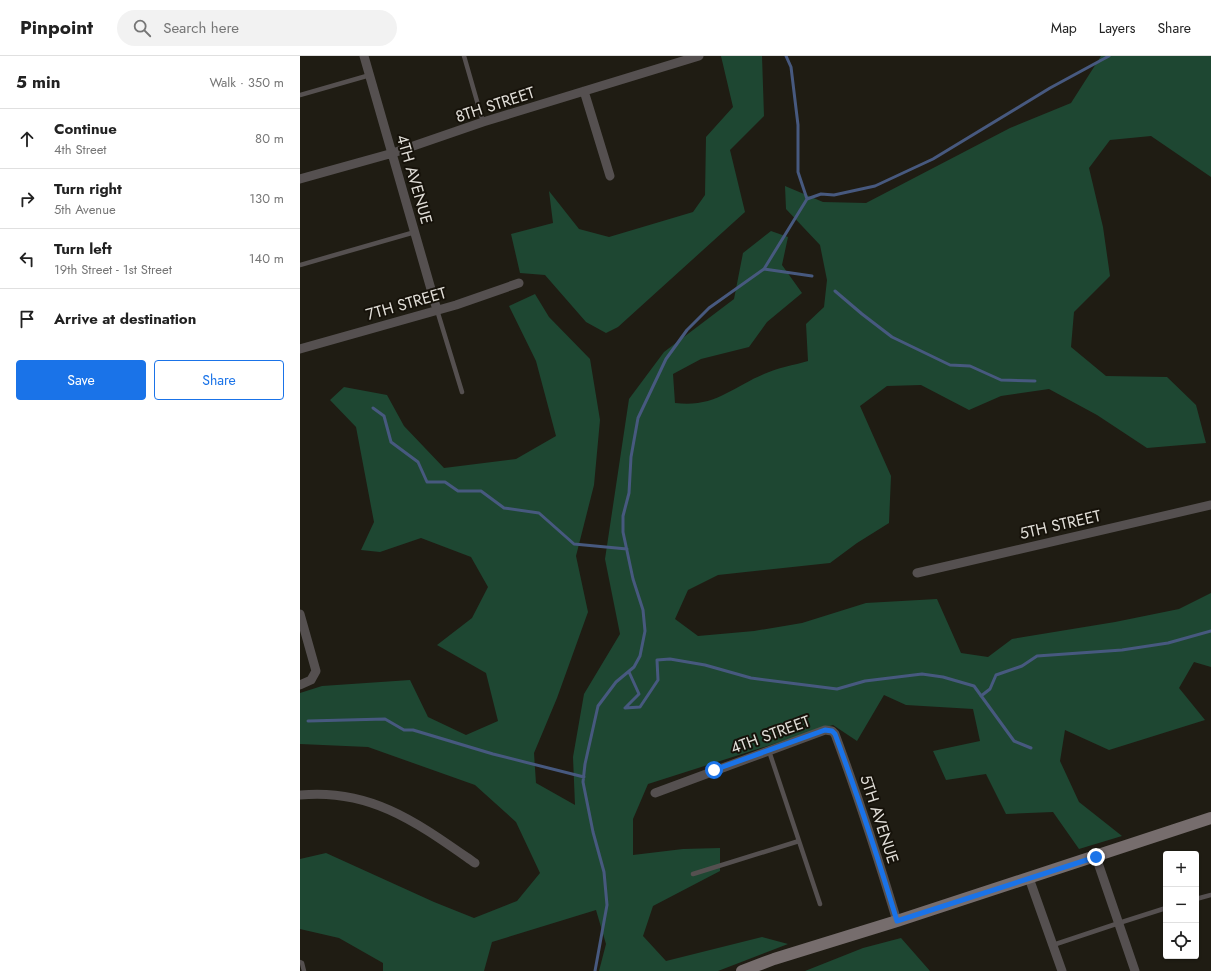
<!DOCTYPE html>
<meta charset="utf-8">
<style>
body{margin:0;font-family:Jost,sans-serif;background:#f2f2f2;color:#222}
.controls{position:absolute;right:12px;bottom:12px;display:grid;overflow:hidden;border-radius:4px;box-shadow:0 1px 3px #0004}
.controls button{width:36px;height:36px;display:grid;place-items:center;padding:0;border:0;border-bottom:1px solid #e0e0e0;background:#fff;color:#222;font:20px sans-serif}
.stop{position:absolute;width:12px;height:12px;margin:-9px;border:3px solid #1a73e8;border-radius:50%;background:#fff}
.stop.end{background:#1a73e8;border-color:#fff;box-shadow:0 1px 4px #0008}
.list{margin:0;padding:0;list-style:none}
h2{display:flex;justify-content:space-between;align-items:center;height:52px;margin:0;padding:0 16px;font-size:17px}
h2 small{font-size:13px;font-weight:400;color:#767676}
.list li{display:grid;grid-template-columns:26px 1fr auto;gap:12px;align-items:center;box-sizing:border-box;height:60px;padding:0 16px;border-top:1px solid #e0e0e0}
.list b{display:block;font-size:15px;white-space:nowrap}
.list p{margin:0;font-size:13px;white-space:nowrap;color:#767676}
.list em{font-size:13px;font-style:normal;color:#767676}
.actions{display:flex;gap:8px;padding:12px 16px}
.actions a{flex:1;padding:9px 0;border:1px solid #1a73e8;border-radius:4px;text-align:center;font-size:14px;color:#1a73e8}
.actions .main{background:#1a73e8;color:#fff}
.icon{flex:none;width:22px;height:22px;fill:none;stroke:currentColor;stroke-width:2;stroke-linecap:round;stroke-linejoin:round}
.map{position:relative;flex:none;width:911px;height:915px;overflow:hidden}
header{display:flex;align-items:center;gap:24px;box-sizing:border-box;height:56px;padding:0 20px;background:#fff;border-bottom:1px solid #e0e0e0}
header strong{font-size:19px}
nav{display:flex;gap:22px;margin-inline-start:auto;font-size:14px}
.search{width:280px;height:36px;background:#f2f2f2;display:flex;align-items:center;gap:10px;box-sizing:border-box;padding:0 14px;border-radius:22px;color:#767676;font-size:15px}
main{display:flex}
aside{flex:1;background:#fff}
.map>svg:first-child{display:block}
</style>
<header>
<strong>Pinpoint</strong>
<div class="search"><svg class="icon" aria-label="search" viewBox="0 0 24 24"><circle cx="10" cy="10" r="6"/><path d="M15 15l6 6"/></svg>Search here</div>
<nav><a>Map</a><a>Layers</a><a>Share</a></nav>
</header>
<main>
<aside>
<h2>5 min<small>Walk · 350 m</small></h2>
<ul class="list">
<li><svg class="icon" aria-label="ahead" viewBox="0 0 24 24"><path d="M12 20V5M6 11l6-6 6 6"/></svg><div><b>Continue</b><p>4th Street</p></div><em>80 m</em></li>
<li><svg class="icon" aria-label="right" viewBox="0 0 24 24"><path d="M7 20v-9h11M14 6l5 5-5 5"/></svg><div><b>Turn right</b><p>5th Avenue</p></div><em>130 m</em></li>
<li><svg class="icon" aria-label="left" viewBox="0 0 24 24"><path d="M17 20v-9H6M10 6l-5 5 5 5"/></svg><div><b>Turn left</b><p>19th Street - 1st Street</p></div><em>140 m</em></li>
<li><svg class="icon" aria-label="arrive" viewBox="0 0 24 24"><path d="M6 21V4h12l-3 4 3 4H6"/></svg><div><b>Arrive at destination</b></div></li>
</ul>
<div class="actions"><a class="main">Save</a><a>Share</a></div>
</aside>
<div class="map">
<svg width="911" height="915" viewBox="0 0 911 915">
<rect width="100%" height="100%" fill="#1f1c13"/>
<path fill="#1e4732" d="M421,0H462L464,60L430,94L445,156L318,271L306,277L286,266L245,219L220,217L211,178L253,167L249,135L279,173L309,181L393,156L405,139L406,81L433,51Z
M801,0H911V121L851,80L810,84L789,112L803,171L810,220L774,256L771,291L806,320L867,321L896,349L906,387L847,392L797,359L749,333L701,340L669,354L621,329L587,330L560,350L591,420L589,467L557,487L530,507L418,519L388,534L375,563L398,580L454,575L502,567L566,547L637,543L661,597L688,601L712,583L815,566L879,553L911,537V611L894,606L879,632L905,664L809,694L765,674L760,705L779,746L822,780L779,793L753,756L706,758L686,718L646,724L633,695L680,685L673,653L606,649L584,639L557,685L533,669L348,728L333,763V799L383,793L420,792V815L353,850L343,880L366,905L462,881L488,888L418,915H299L306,888L296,854L192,886L184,915H83V907L39,882L0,873V803L26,797L134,846L174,862L217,845L240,817L216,766L175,729L68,691L0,688V637L22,630L110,624L128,661L166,679L198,665L186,617L137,589L172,562L188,531L171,501L121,482L80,496L61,494L74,466L56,371L30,344L44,331L87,339L104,370L144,412L216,403L256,380L236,305L209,250L235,238L249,261L290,303L300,364L294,429L276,500L288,556L257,642L234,697L236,727L275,749L273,701L284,638L320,578L305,503L329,343L364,296L434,243L443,197L471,175L488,181L482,209L502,237L467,266L449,291L401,303L373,318L375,347C414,352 431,332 464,318C477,312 494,309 508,305L506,268L524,251L527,224L520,189L486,153L485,130L523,146L566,147L710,72L771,47Z
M601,882L630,915H505L563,892Z"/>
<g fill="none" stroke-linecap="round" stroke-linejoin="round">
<path stroke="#47597f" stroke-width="3" d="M486,0L491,11L498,69V116L507,143
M464,213L512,220
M535,235L562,258L592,281L650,309L670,310L701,324L735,325
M73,352L84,360L91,386L118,406L127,426H145L158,435H181L204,452L239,457L274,488L327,493
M329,616L339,638L325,652L340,651L358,624L357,604L370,603L405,609L451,622L537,633L565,625L622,618L643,621L674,630L714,685L731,692
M681,640L690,633L696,619L722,610L737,600L822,594L868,587L911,575
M8,665L85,663L104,674H113L193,698L284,721
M295,915L307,849L304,816L293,776L283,726L285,708L298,650L316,626L334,611L340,600L345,575L343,554L333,523L323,476V460L329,437L331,401L338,362L366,303L387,274L409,252L464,213L507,143L521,138L534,139L575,130L633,103L750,32L809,0"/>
<path stroke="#555050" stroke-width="4.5" d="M164,0L183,66
M0,39L70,19
M0,209L115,176
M137,254L162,336
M469,695L520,848
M393,818L499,785
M896,843L911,839
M753,889L819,867L866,852
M0,906L2,907L4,915"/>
<path stroke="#555050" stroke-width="9" d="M64,0L137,254
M284,35L310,120
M0,123L93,97L183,66L399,0
M0,293L156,249L219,227
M617,517L911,449
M0,558L16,615L11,624L0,629
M355,737L525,674L532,675L535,678C558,740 578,802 597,865
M0,739C72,732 119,768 175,807
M796,801L835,915
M729,822L762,915"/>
<path stroke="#766d6d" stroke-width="12" d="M442,915L474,903L597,865L911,762"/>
</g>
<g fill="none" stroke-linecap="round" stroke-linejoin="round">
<path stroke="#1a73e8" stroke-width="5" d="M414,714L525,674L532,675L535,678C558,740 578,802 597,865L796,801"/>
</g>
<g text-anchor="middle" stroke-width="4" stroke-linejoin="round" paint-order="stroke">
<g font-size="16" fill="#e1ded8" stroke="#16120a">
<text transform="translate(195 48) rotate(-18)" y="6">8TH STREET</text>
<text transform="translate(115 123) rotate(74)" y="6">4TH AVENUE</text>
<text transform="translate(106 247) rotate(-16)" y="6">7TH STREET</text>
<text transform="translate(760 468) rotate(-13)" y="6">5TH STREET</text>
<text transform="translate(470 678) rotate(-20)" y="6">4TH STREET</text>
<text transform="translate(580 763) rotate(72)" y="6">5TH AVENUE</text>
</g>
</g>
</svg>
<div class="controls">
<button>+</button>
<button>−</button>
<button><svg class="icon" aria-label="locate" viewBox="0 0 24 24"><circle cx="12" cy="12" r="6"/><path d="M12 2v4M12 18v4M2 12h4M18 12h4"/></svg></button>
</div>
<div class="stop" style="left:414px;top:714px"></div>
<div class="stop end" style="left:796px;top:801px"></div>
</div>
</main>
